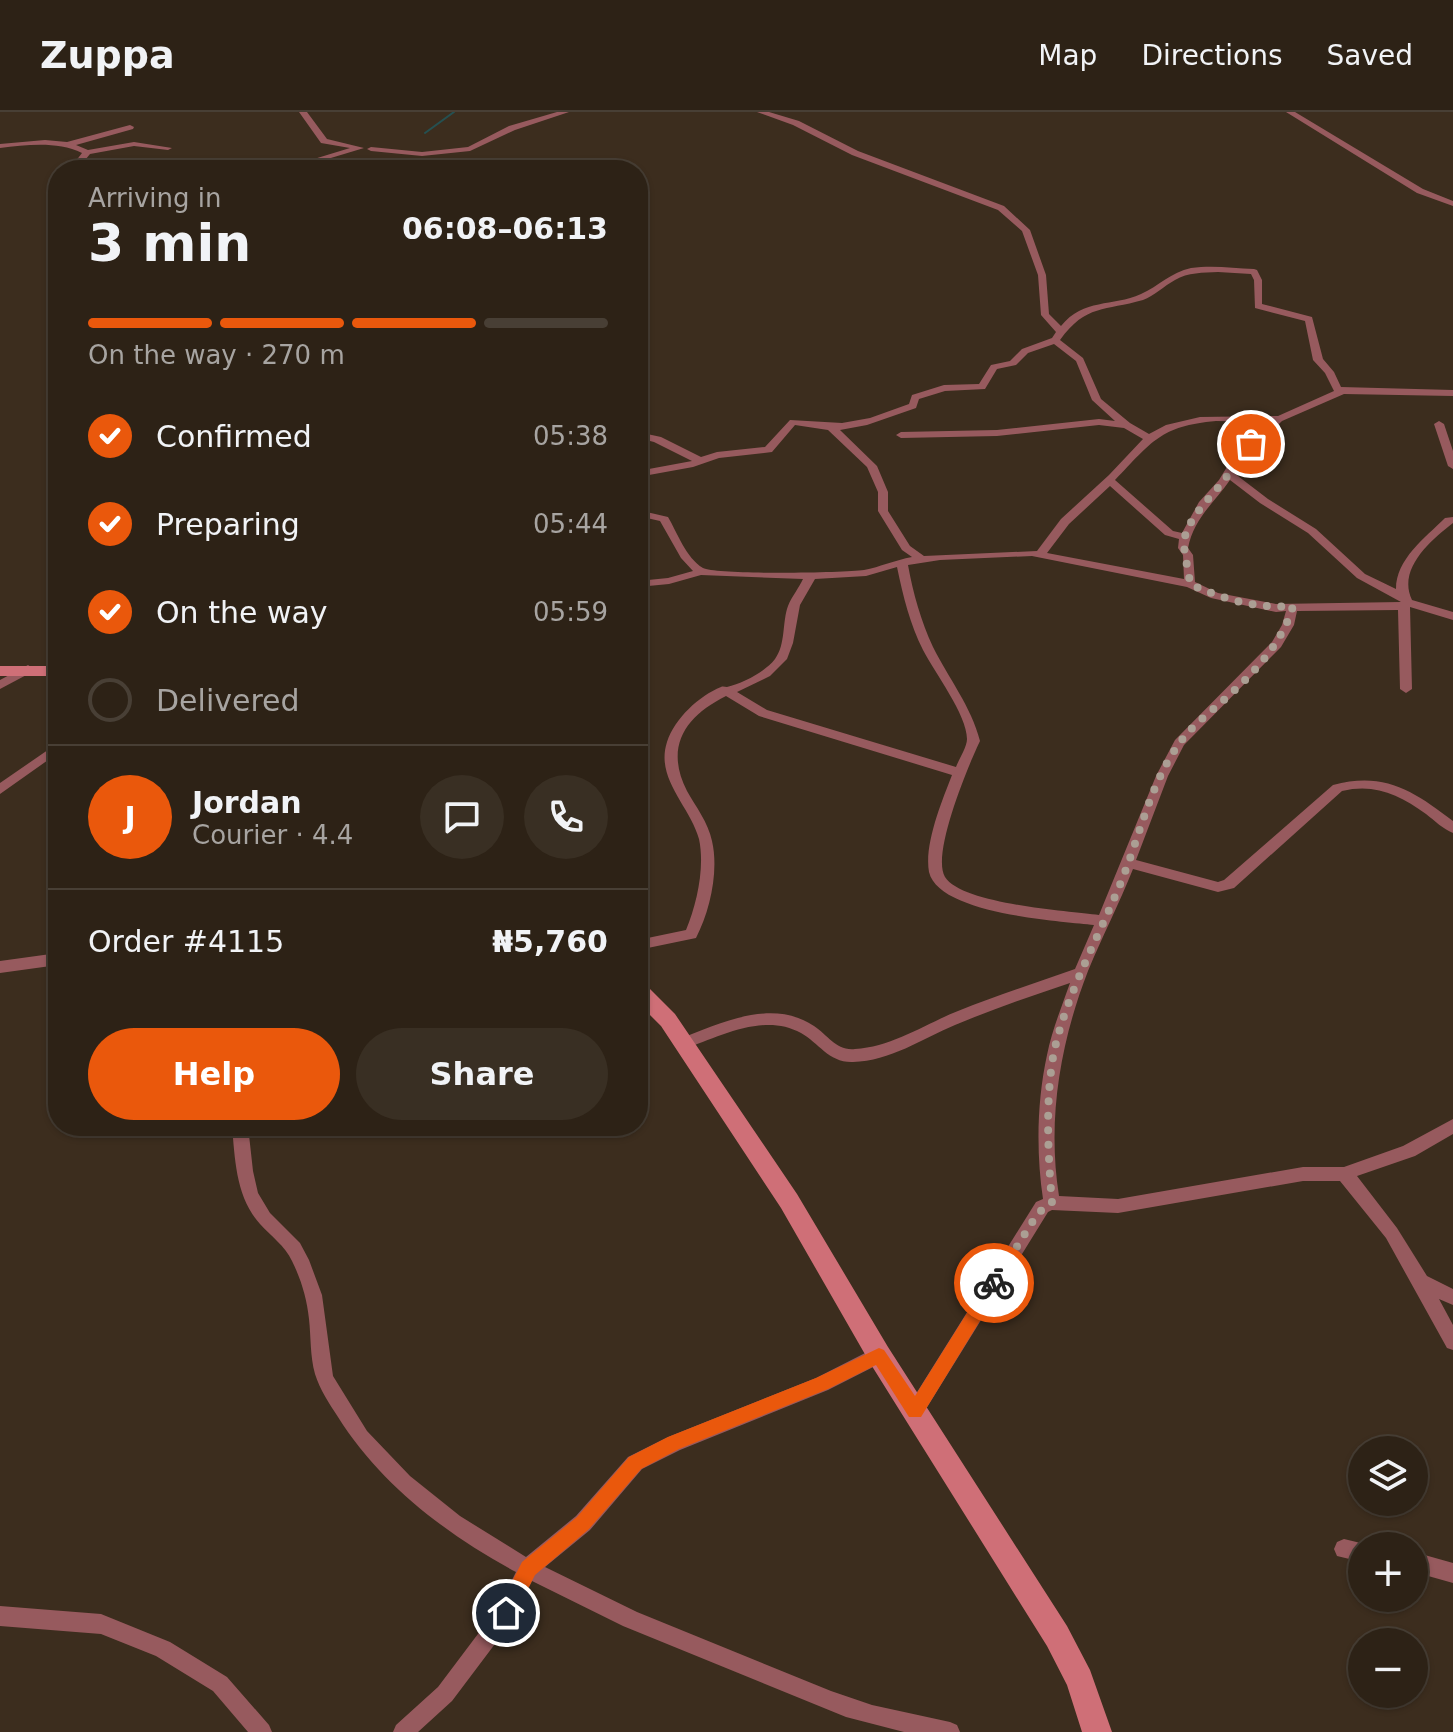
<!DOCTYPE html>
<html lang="en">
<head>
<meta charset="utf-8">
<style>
	body { margin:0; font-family:"DejaVu Sans",sans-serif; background:#392f23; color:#f1f3f6; height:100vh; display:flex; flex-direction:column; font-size:30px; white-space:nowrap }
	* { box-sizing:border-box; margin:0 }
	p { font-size:26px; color:#a7a4a1 }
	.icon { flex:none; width:44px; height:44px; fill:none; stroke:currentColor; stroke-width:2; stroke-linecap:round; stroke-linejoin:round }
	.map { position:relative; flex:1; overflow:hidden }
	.drawer { position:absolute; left:48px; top:48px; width:600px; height:976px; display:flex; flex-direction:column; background:#2d2216; border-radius:32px; box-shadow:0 2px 6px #0004,0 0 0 2px #483f35 }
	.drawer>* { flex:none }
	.buttons { position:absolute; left:1348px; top:1324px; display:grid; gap:16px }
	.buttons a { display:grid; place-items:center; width:80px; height:80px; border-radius:50%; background:#2d2216; box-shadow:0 2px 6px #0004,0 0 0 2px #483f35; font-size:40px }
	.pin { position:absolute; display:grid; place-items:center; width:68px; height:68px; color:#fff; margin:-34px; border:4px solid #fff; border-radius:50%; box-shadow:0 2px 8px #0007 }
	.courier { position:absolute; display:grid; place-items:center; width:80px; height:80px; margin:-40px; border:6px solid #ea580c; border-radius:50%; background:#fff; color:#222; box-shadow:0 2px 10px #0007 }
	.summary em { font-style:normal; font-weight:700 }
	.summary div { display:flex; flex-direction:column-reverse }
	.summary { display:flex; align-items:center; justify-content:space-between; height:136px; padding:0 40px }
	h1 { font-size:52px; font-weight:700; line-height:60px }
	.bar { display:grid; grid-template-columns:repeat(4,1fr); gap:12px 8px; align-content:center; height:96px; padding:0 40px }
	.bar i { height:10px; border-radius:6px; background:#483f35 }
	.bar .selected { background:#ea580c }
	.bar p { grid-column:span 4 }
	.line { display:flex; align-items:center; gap:20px; padding:0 40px; border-top:2px solid #483f35 }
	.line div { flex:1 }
	.round { display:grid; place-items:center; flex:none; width:84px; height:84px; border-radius:42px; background:#392f23 }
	ol { padding:0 40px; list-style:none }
	li { display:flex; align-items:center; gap:24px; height:88px }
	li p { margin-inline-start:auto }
	li .icon { padding:8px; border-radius:50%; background:#ea580c; color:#fff; stroke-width:4 }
	li:last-child { color:#a7a4a1 }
	li i { width:44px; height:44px; border:4px solid #483f35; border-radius:50% }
	.button { display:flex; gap:16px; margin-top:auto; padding:16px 40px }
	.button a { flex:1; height:92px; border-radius:48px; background:#ea580c; color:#fff; font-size:32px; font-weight:700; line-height:92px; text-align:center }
	.button a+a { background:#392f23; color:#f1f3f6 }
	header { display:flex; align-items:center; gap:48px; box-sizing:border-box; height:112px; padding:0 40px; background:#2d2216; border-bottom:2px solid #483f35 }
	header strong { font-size:38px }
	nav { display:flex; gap:44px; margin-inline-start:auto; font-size:28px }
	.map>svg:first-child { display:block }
</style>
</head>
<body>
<header>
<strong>Zuppa</strong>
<nav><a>Map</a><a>Directions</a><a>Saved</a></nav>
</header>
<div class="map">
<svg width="1453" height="1620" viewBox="0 0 1453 1620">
	<rect width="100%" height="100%" fill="#3c2d1e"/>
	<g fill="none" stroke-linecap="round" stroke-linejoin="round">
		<path stroke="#255051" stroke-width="2" d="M425,21L454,0"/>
		<path fill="#975a5e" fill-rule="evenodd" d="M299,0H307L327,27L364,36L291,58H278L350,36L321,31Z
			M557,0H569L515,18L470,39L422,44L371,39L367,37L371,35L422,40L468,35L509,14Z
			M757,0H769L799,9L858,39L1004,94L1030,118L1046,163L1049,202L1061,214C1084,186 1112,195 1141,182C1159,174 1171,160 1191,156C1212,153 1233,156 1254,157L1257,158L1262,168V192L1312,205L1323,247L1334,260L1341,275L1453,278V284L1344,282L1282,309L1241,349L1234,361L1268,387L1316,417L1365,462L1396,477C1396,447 1425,426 1445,406L1453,405V411C1431,428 1397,457 1412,488L1453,500V508L1410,495L1412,577L1406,581L1400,577L1398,498L1297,499L1294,513L1281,535L1184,633L1168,664L1136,748L1218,770L1224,768L1333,673C1384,659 1414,679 1453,709V721C1443,717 1435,709 1426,702C1400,683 1375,671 1342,679L1234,776L1218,780L1133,757C1119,792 1102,825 1088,859C1060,931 1047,1008 1059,1084L1118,1087L1303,1055H1344L1403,1034L1453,1007V1022L1415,1044L1357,1064L1397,1116L1427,1164L1453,1177V1193L1439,1187L1453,1213V1238L1447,1236L1386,1126L1340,1069H1303L1118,1101L1052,1098L1048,1100L921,1305L915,1308L909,1305L906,1299L909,1293L1036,1090L1043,1087C1036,1040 1037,989 1047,943C1052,918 1062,894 1070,871C1031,884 993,897 955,913C922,927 890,949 853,950C829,951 819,931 801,921C764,900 719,925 684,937L679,935L677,931L679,927C721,911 772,886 814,914C828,923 836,939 855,937C892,935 925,912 958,899C997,883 1036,871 1075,857L1094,813C1058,809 939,802 929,760C924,732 942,689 952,663L759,604L726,584C686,604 664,634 687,679C696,695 708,710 712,729C719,759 710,799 696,826L638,838V828L686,818C697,792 705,755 699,727C690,694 655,667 667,630C675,606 699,584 721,575C723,574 725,575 727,575C743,571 765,560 775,547C786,532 782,510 788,494C792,484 799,476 803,467L701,463L669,472L638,475V469L668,466L693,459L681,446L660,409L638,404V398L668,405C677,420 686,446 703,456C717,463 843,461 864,458C880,455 895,448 912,445L902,438L878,399V380L867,355L828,318L795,313L772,340L719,346L693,355L638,365V359L692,349L654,330L638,326V320L661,325L701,345L717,340L765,335L790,308L842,311L870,306L909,292L912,283L944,273L979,272L991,253L1010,249L1022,237L1052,226L1056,220L1041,203L1038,163L1022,119L998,98L852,43L793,13ZM1218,160L1251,162L1254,168L1255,196L1305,209L1313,248L1325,261L1334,279L1278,304L1200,305L1166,313L1149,322L1130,311L1101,287L1083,246L1060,228C1086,192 1105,199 1143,188C1154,184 1164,174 1175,168C1188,160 1203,161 1218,160ZM1054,232L1076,249L1092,288L1115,309L1099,307L997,318L901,320L896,323L901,326L997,324L1099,313L1124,316L1143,327L1109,363L1061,407L1037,439L924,444L910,434L888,399V380L877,354L840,318L867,313L916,296L919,287L945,279L985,277L997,257L1016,253L1028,241ZM1216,309L1270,310L1233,345L1219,368L1199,390L1182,421L1173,419L1115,368C1152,330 1160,314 1216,309ZM1230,368L1260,391L1308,421L1357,466L1401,490L1276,492L1218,481L1195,470L1193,443L1188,436C1194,406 1214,391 1230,368ZM1110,374L1165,423L1179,427L1178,436L1183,443L1184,467L1047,441L1069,412ZM1032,444L1187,475L1211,486L1276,500L1286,499L1282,513L1272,530L1175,628L1156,664L1099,803C1067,799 962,792 945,765C931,742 969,652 980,629C971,594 949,567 933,535C921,509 913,481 908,453L940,448ZM897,455C903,484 910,512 923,538C935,561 967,603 967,627C967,635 959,647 956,655L767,598L737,580L770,564L787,547L793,531L800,493L815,467L866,464Z
			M1286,0H1295L1423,77L1453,89V94L1417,81Z
			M130,13L134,15L133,17L76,33L88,38L134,30L172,36L168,38L134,34L90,42L77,58H69L82,41C57,29 27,33 0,36V32L45,28L67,30Z
			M1439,309L1444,312L1453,339V357L1448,354L1434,312Z
			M28,553L34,557L32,560L0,577V568Z
			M58,631V641L0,682V671Z
			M58,841V853L0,861V849Z
			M232,1014H248L253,1059L258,1081L270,1101L300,1131L309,1148L322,1183L333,1264L367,1319L410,1364L460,1404L526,1445L576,1404L628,1345L668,1325L816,1266L873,1237L879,1235L885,1237L888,1243L885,1249L828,1278L680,1338L642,1357L590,1418L545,1455L637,1500L831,1579L872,1593L950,1610L957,1613L960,1620H904L846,1605L623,1514L532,1469L513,1508L452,1589L418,1620H393L396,1613L438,1575L499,1494L516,1460C447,1423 380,1372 338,1305C329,1291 320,1278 315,1262C310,1244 311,1225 309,1207C307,1187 301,1167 292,1149C285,1134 271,1124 260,1112C236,1085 235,1048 232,1014Z
			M1344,1427L1369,1433L1362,1434V1450L1337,1444L1334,1437L1337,1430Z
			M1414,1440L1453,1451V1471L1414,1460Z
			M0,1494L101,1502L170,1530L227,1565L269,1613L272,1620H248L213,1579L156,1544L101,1522L0,1514Z"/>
		<path fill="#cf6f77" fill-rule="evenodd" d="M0,554H58V564H0Z
			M638,870L645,872L675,902L797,1082L888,1235L1067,1514L1090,1558L1112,1620H1082L1067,1573L1047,1534L870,1251L781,1096L661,914L638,891Z"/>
	</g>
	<path fill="#ea580c" d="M994,1164L1002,1171L1000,1176L921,1305H909L876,1253L828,1277L679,1337L641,1357L589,1417L535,1463L512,1508L506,1510L499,1508L496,1501L522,1450L577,1405L629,1345L668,1325L816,1266L879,1236L884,1238L915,1284L989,1166Z"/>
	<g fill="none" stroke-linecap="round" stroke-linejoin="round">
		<path stroke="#ab9f94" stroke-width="8" stroke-dasharray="0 14.4" d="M994,1171L1038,1101L1052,1091C1048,1043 1045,987 1054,940C1068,876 1102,820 1125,760C1141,718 1152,669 1179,632C1189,617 1204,605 1217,594C1249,566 1281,535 1293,494C1257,497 1222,487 1190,472C1189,461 1183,437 1184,429C1188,405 1211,386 1225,367C1234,355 1240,343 1251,332"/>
	</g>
</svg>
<div class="buttons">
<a><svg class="icon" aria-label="layers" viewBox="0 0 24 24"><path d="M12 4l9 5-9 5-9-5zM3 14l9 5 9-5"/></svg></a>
<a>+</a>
<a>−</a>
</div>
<div class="pin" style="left:1251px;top:332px;background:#ea580c"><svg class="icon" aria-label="bag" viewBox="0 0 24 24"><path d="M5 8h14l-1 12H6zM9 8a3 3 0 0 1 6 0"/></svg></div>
<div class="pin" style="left:506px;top:1501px;background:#1f2937"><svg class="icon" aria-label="home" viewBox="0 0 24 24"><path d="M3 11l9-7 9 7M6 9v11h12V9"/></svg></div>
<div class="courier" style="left:994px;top:1171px"><svg class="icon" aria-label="bike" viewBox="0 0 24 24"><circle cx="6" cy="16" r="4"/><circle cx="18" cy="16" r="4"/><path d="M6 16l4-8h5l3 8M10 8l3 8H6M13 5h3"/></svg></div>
<section class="drawer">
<div class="summary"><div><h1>3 min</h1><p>Arriving in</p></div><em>06:08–06:13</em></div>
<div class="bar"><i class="selected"></i><i class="selected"></i><i class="selected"></i><i></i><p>On the way · 270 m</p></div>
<ol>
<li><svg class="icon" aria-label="check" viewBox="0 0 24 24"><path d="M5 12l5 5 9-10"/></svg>Confirmed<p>05:38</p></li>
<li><svg class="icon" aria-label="check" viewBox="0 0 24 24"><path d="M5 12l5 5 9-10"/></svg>Preparing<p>05:44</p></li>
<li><svg class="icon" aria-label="check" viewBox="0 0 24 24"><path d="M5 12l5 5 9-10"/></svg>On the way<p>05:59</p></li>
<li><i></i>Delivered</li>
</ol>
<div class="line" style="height:144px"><b class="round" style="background:#ea580c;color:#fff">J</b><div><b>Jordan</b><p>Courier · 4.4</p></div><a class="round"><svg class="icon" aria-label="chat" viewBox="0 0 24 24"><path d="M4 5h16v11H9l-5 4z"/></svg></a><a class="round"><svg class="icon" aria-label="phone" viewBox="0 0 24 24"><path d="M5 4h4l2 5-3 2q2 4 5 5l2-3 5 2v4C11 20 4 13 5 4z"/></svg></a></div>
<div class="line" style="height:104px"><div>Order #4115</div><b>₦5,760</b></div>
<div class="button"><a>Help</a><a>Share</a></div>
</section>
</div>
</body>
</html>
